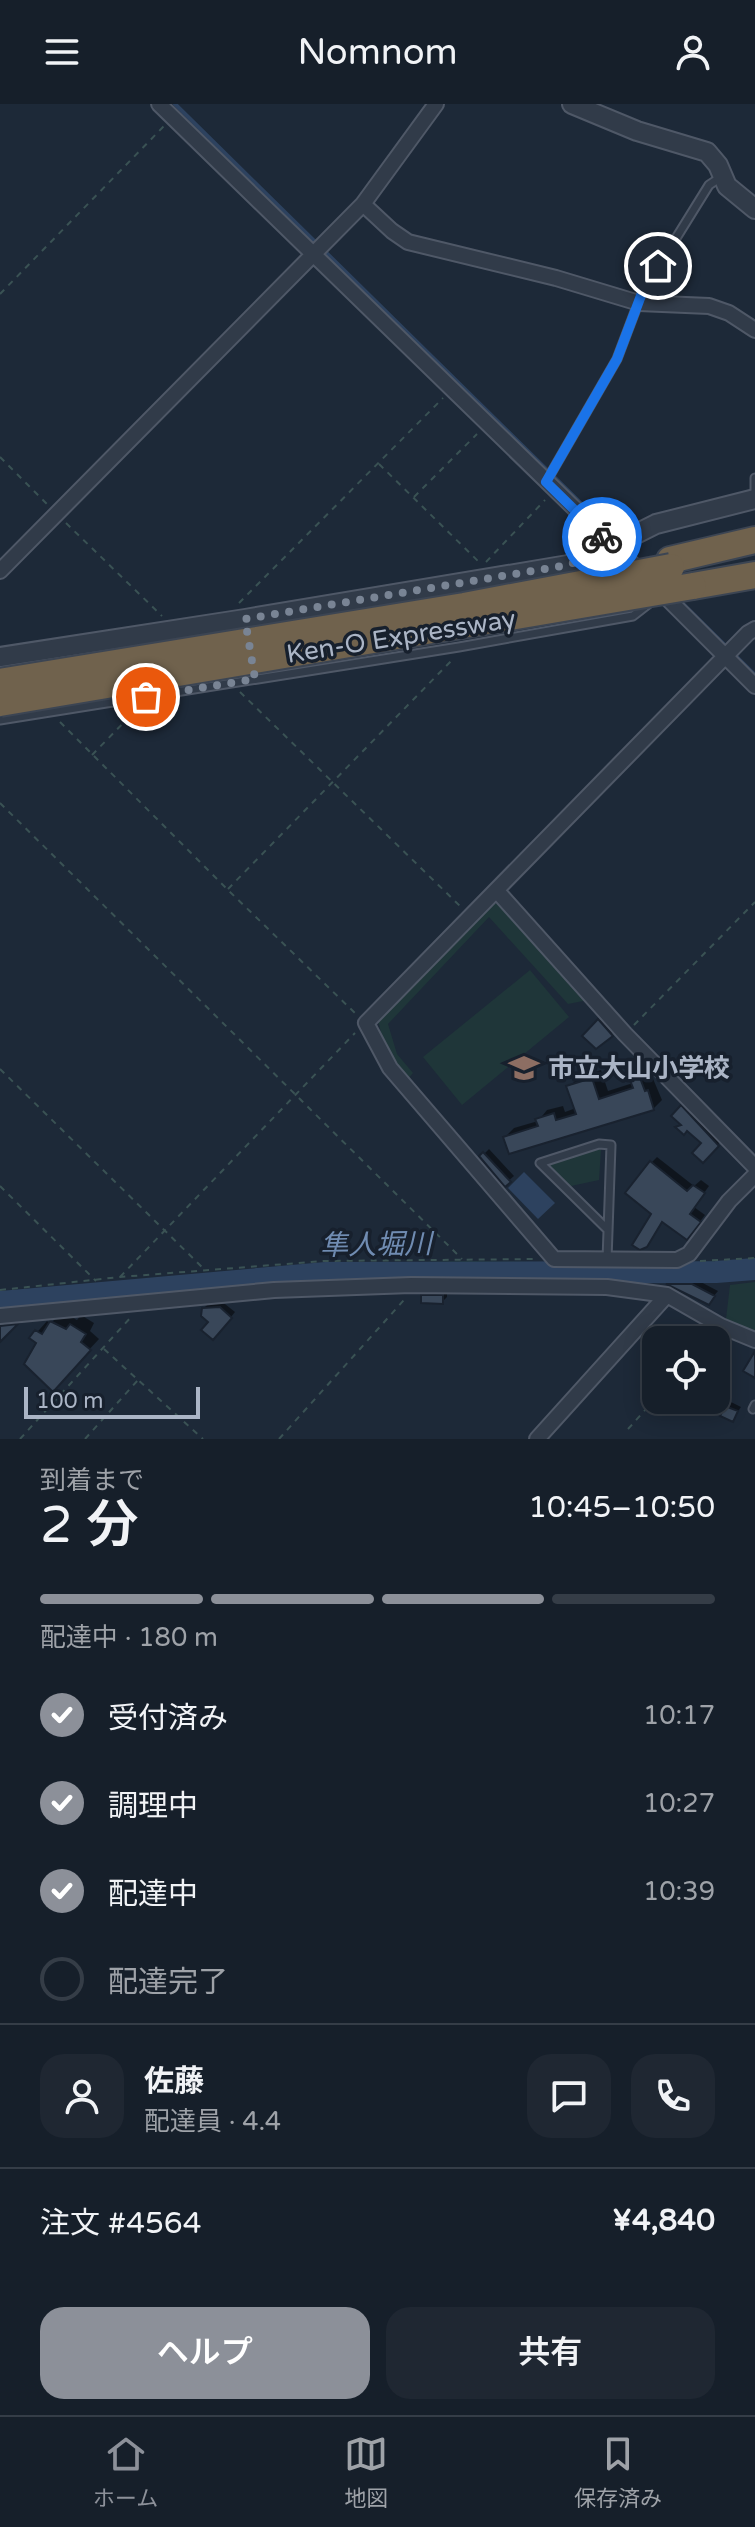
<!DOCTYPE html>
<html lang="ja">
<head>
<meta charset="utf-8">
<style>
	body { margin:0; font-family:"Varela Round","Noto Sans JP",sans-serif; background:#1f2732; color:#f1f3f6; height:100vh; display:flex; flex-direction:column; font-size:30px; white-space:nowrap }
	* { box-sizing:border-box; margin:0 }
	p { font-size:26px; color:#9ea2a8 }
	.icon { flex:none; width:44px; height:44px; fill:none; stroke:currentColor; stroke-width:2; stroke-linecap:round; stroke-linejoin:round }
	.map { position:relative; height:1335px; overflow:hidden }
	.details { display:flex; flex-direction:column; background:#161f2a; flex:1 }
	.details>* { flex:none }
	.controls { position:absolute; left:642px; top:1222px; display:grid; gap:16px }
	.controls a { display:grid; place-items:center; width:88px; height:88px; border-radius:16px; background:#161f2a; box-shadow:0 4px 20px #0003,0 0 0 2px #353d47; font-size:40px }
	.scale { position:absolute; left:24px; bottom:20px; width:176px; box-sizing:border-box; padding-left:8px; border:4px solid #abb5c6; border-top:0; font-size:22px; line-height:28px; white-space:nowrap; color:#abb5c6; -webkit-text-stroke:6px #17202d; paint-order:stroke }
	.pin { position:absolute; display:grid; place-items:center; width:68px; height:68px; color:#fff; margin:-34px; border:4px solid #fff; border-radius:50%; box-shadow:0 2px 8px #0007 }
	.courier { position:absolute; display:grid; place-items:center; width:80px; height:80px; margin:-40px; border:6px solid #1a73e8; border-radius:50%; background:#fff; color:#222; box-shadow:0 2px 10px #0007 }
	.headline em { font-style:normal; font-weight:600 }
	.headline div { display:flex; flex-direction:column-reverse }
	.headline { display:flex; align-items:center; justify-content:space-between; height:136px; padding:0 40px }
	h1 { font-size:52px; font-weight:600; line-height:60px }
	.bar { display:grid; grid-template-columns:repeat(4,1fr); gap:12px 8px; align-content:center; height:96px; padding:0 40px }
	.bar i { height:10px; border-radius:6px; background:#353d47 }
	.bar .current { background:#8c9099 }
	.bar p { grid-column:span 4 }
	.line { display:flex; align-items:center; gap:20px; padding:0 40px; border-top:2px solid #353d47 }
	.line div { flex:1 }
	.round { display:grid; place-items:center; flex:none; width:84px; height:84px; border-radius:24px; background:#1f2732 }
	ol { padding:0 40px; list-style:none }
	li { display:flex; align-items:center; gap:24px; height:88px }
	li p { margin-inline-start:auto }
	li .icon { padding:8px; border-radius:50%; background:#8c9099; color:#fff; stroke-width:4 }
	li:last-child { color:#9ea2a8 }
	li i { width:44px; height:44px; border:4px solid #353d47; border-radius:50% }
	.primary-button { display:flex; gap:16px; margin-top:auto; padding:16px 40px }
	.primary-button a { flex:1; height:92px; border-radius:24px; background:#8c9099; color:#fff; font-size:32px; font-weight:600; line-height:92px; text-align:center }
	.primary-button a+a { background:#1f2732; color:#f1f3f6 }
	header { display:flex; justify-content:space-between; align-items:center; height:104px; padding:0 40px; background:#161f2a; font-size:36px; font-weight:600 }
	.dock { display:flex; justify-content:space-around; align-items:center; height:112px; border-top:2px solid #353d47; background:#161f2a; font-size:22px; color:#9ea2a8 }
	.dock a { display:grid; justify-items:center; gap:4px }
	.dock .current { color:#8c9099 }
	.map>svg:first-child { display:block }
</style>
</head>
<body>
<header><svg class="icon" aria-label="menu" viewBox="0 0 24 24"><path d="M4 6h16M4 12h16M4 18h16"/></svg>Nomnom<svg class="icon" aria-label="person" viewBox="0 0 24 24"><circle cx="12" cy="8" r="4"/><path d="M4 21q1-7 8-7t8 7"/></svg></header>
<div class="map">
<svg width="755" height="1335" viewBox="0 0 755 1335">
	<rect width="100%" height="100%" fill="#1d2938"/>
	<path fill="#1f3639" d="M492,800H498L588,896L568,900L489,813L388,920L397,950L413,969L406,977L387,953L378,916Z
		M530,866L569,913L462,1001L423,953Z
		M594,1044L601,1046L599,1076L571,1082L549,1062L552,1058Z
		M755,1156V1161L612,1167L611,1163L616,1160Z
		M470,1157L598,1159V1166L473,1164L329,1168L115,1187L116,1178L311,1160Z
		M474,1170L598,1172V1177L116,1197L115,1193L307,1174Z
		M755,1178V1228L726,1215L730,1181Z
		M104,1179L106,1187L0,1194V1188Z
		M107,1193V1198L0,1207V1201Z"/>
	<path fill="#2d425f" d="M524,1068L555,1099L538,1115L508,1084Z"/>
	<path fill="#0007" d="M601,915L613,929L596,943L585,932Z
		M643,951L662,996L653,1005L505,1033L514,1024L538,1017L547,1006L563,1002L565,1008L576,1004L569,983L578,974L601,966L608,987L633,979L626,962L635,953Z
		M686,998L722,1036L703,1056L704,1039L687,1024L678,1023L682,1019L674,1012Z
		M489,1045L514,1072L505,1080L482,1052Z
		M657,1053L694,1082L701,1076L709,1082L694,1103L705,1111L693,1127L663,1117L650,1137L654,1109L651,1059Z
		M672,1176H697L718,1187L709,1198L669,1179Z
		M428,1187L447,1188V1193L442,1198L423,1192Z
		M208,1200H225L235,1208L218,1229L203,1205Z
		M62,1208L77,1216L81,1211L94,1219L90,1227L99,1235L62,1275L39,1239L32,1234L47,1217L50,1220Z
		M19,1217L0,1235V1224L6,1218Z
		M731,1298L741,1303L733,1315L726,1303Z"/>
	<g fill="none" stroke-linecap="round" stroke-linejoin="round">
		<path stroke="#2d425f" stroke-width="4" d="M175,0L608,426
			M629,446L641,459
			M679,496L755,571"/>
		<path stroke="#2d425f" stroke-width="22" d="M0,1198L326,1169L716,1168L755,1165"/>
	</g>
	<path fill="#394759" stroke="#19222f" stroke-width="2" d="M598,915L613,932L596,945L582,932Z
		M634,958L645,987L648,986L654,1006L509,1050L503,1033L538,1022L535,1015L554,1009L556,1016L576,1010L566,982L592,974L599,995L633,984L624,961Z
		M681,1001L719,1042L703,1059L692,1049L701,1039L687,1027L684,1031L675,1023L681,1021L671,1012Z
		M483,1048L511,1078L505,1083L479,1052Z
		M650,1057L687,1087L693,1081L705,1089L690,1110L701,1118L687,1136L662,1118L647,1143L640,1146L632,1141L651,1110L625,1089Z
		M666,1180H692L715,1192L709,1201Z
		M421,1191H443V1200L421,1199Z
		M220,1203L232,1214L213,1236L201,1226L208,1218L201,1212L202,1204Z
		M50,1217L66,1225L70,1220L86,1230L81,1238L91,1246L53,1288L24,1260L36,1239L29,1234L35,1226L42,1230Z
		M18,1220L0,1238V1222Z
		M755,1247V1274L743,1267Z
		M725,1302L738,1307L733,1318L720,1312Z"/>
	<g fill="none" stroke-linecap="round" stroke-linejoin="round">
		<g stroke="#4f5867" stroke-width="11">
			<path id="service" d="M755,374V390
				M546,378L617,255L642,189L709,81L721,73
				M0,616L459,543L633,512L651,498
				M607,1156L611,1041L599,1040L540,1059L607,1125
				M753,1305L755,1301"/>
		</g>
		<g stroke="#4f5867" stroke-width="18">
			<path id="minor" d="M159,0L641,469
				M363,100L392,127L408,138L556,174L639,199L709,202L729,209L755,226
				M0,467L363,100L436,0
				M659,486L755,582
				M755,525L748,529L366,919L390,964L554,1155L677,1156L689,1150L729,1097L755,1071
				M497,787L625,930L755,1063
				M0,1212L274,1186L411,1181L607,1183L667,1191L721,1222L755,1236
				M537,1335L667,1191"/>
		</g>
		<g stroke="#4f5867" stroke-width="22">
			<path id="tertiary" d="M572,0L637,27L707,48L718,61L727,82L755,105
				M0,553L245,515L568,461L598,449L656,420L755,395"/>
		</g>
		<g stroke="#3c4553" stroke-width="30">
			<path id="motorway" d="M670,456L755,436
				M693,482L755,471"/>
		</g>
		<path stroke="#3a5254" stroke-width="2" stroke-dasharray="6 6" stroke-linecap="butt" d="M0,190L164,22
			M0,353L47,400
			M379,360L480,459
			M414,393L477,330
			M66,419L162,512
			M486,458L545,396
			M239,499L443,294
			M240,588L462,804
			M60,618L228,786L357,911
			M92,651L138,604
			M0,699L462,1155
			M228,785L453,555
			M634,921L755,798
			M0,965L205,1166
			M0,1082L96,1177
			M700,1157L755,1154
			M120,1173L355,929
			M0,1186L120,1173L324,1157L537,1155
			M104,1245L203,1335
			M628,1325L656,1294
			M20,1335L132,1212
			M85,1335L138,1276
			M279,1335L404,1196"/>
		<use href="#service" stroke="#313b49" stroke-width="7"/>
		<use href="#minor" stroke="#313b49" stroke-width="14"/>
		<use href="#tertiary" stroke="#313b49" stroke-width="18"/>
		<use href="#motorway" stroke="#70624d" stroke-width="26"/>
		<g stroke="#3c4553" stroke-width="30" stroke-linecap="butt">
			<path id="motorway-bridge" d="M0,578L464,502L671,463
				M0,599L693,482"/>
		</g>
		<use href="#motorway-bridge" stroke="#70624d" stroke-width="26"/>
	</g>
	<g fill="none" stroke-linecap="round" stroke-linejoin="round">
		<path stroke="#798494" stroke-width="8" stroke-dasharray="0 14.4" d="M146,593L255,575L245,515L568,461L613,442L602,433"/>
		<path stroke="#1a73e8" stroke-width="10" d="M602,433L546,378L617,255L642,189L658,162"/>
	</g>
	<defs>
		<g id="school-bare" transform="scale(2.4)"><path d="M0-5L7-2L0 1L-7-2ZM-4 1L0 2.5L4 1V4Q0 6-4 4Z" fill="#8d6e63" stroke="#17202d" stroke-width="2.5" paint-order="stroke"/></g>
	</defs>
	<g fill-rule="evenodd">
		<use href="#school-bare" x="524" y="964"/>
	</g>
	<g text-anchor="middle" stroke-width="7" stroke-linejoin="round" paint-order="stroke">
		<g font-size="26" fill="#abb5c6" stroke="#17202d">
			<text transform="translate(401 532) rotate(-9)" y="9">Ken-O Expressway</text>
		</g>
		<g font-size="26" font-weight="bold" fill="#abb5c6" stroke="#17202d" text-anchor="start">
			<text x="548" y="973">市立大山小学校</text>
		</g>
		<g font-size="28" font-style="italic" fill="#708cb2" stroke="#17202d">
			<text transform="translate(376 1140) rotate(-1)" y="10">隼人堀川</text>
		</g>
	</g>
</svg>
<div class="controls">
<a><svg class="icon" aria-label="locate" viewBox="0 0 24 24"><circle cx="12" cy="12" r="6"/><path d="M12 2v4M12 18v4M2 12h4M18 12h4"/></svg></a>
</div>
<div class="scale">100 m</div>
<div class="pin" style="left:146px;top:593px;background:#ea580c"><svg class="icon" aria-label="bag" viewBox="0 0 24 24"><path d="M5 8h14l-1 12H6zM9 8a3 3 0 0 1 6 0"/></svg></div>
<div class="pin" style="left:658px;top:162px;background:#1f2937"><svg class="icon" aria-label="home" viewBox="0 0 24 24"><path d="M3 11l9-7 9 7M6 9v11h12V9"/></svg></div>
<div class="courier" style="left:602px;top:433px"><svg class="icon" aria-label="bike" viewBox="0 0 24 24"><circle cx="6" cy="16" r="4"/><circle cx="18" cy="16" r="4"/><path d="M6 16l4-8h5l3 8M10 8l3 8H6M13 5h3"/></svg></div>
</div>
<section class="details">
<div class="headline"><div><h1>2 分</h1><p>到着まで</p></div><em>10:45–10:50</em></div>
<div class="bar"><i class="current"></i><i class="current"></i><i class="current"></i><i></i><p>配達中 · 180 m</p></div>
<ol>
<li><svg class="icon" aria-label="check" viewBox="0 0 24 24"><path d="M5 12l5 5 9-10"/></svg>受付済み<p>10:17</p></li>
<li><svg class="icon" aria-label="check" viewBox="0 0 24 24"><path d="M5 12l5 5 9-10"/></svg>調理中<p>10:27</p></li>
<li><svg class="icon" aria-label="check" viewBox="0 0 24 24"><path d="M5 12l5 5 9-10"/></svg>配達中<p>10:39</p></li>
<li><i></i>配達完了</li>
</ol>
<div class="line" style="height:144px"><a class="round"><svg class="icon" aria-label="person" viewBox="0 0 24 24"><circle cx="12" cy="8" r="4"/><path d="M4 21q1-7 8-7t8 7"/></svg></a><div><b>佐藤</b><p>配達員 · 4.4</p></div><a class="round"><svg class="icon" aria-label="chat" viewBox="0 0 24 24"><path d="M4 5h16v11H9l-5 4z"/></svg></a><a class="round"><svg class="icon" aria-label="phone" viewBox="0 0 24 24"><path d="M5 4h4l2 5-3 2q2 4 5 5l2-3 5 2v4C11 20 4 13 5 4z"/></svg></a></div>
<div class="line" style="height:104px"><div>注文 #4564</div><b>¥4,840</b></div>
<div class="primary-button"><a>ヘルプ</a><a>共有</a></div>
</section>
<nav class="dock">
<a class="current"><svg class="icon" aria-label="home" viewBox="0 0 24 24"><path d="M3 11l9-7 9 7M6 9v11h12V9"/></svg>ホーム</a>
<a><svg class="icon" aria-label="map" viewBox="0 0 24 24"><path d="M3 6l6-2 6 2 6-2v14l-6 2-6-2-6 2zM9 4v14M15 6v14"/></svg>地図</a>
<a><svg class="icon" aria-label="saved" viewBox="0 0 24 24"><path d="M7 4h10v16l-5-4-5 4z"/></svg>保存済み</a>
</nav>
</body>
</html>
